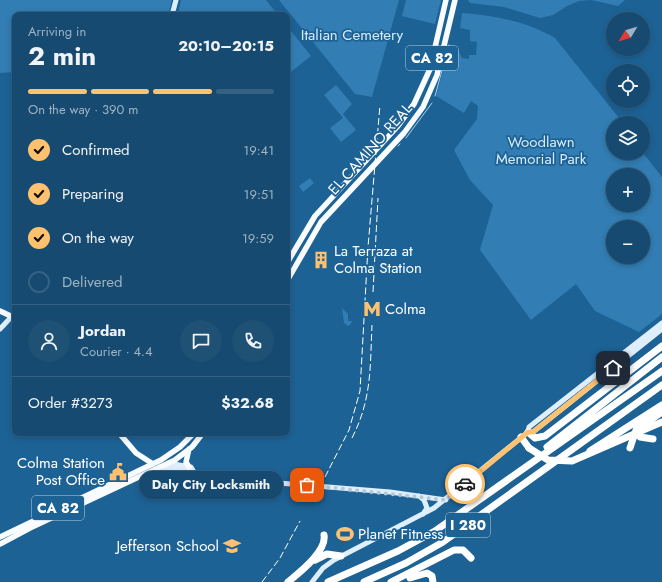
<!DOCTYPE html>
<html lang="en">
<head>
<meta charset="utf-8">
<style>
	body { margin:0; font-family:Jost,sans-serif; background:#1f5175; color:#f1f3f6; height:100vh; display:flex; flex-direction:column; font-size:15px; white-space:nowrap }
	* { box-sizing:border-box; margin:0 }
	p { font-size:13px; color:#9eb3c3 }
	.icon { flex:none; width:22px; height:22px; fill:none; stroke:currentColor; stroke-width:2; stroke-linecap:round; stroke-linejoin:round }
	.map { position:relative; flex:1; overflow:hidden }
	.side { position:absolute; left:12px; top:12px; width:278px; height:424px; display:flex; flex-direction:column; background:#164a70; border-radius:8px; box-shadow:0 2px 6px #0003,0 0 0 1px #356283 }
	.side>* { flex:none }
	.needle { width:26px; rotate:232deg }
	.fabs { position:absolute; left:606px; top:12px; display:grid; gap:8px }
	.fabs a { display:grid; place-items:center; width:44px; height:44px; border-radius:50%; background:#164a70; box-shadow:0 2px 6px #0003,0 0 0 1px #356283; font-size:20px }
	.pin { position:absolute; display:grid; place-items:center; width:34px; height:34px; color:#fff; margin:-17px; border-radius:8px; box-shadow:0 2px 6px #0006 }
	.courier { position:absolute; display:grid; place-items:center; width:40px; height:40px; margin:-20px; border:3px solid #fec170; border-radius:50%; background:#fff; color:#222; box-shadow:0 1px 5px #0007 }
	.bubble { position:absolute; height:28px; border-radius:14px; background:#164a70; box-shadow:0 2px 6px #0003,0 0 0 1px #356283; font-size:13px; font-weight:700; line-height:28px; text-align:center }
	.summary em { font-style:normal; font-weight:700 }
	.summary div { display:flex; flex-direction:column-reverse }
	.summary { display:flex; align-items:center; justify-content:space-between; height:68px; padding:0 16px }
	h1 { font-size:26px; font-weight:700; line-height:30px }
	.bar { display:grid; grid-template-columns:repeat(4,1fr); gap:6px 4px; align-content:center; height:48px; padding:0 16px }
	.bar i { height:5px; border-radius:3px; background:#356283 }
	.bar .active { background:#fec170 }
	.bar p { grid-column:span 4 }
	.line { display:flex; align-items:center; gap:10px; padding:0 16px; border-top:1px solid #356283 }
	.line div { flex:1 }
	.round { display:grid; place-items:center; flex:none; width:42px; height:42px; border-radius:21px; background:#1f5175 }
	ol { padding:0 16px; list-style:none }
	li { display:flex; align-items:center; gap:12px; height:44px }
	li p { margin-inline-start:auto }
	li .icon { padding:4px; border-radius:50%; background:#fec170; color:#111; stroke-width:4 }
	li:last-child { color:#9eb3c3 }
	li i { width:22px; height:22px; border:2px solid #356283; border-radius:50% }
	.map>svg:first-child { display:block }
</style>
</head>
<body>
<div class="map">
<svg width="662" height="582" viewBox="0 0 662 582">
	<rect width="100%" height="100%" fill="#1d6295"/>
	<path fill="#327db3" fill-rule="evenodd" d="M0,0H172L168,15H15V72L0,73Z
		M181,0H266L278,15H178Z
		M279,0H399L372,97L355,94Z
		M406,0H441L435,24L402,16Z
		M468,0H625L618,6L591,0L579,1L567,6L553,15L540,18L504,7L470,3Z
		M462,13C493,15 528,22 555,38L623,123H613V153H643L662,177V314L639,332L595,311L576,284L531,320L480,250L493,205L470,180L454,150L477,119L478,106L471,101L464,113L436,96L450,46H456L462,58L469,59V55H476L477,42L470,41V30L460,28ZM613,175H643V205H613ZM613,227H643V257H613Z
		M287,26L311,56L287,75Z
		M336,85L352,104L343,114L356,130L341,142L330,128L343,118L324,95Z
		M310,178L314,183L303,192L299,186Z
		M342,308L348,314V321H352L350,325L348,326L344,323Z"/>
	<g fill="none" stroke-linecap="round" stroke-linejoin="round">
		<path stroke="#a4d2f1" stroke-width="1" d="M435,96L449,45
			M406,138L432,103
			M398,146L400,144"/>
		<path stroke="#deeefb" stroke-width="5" d="M172,15L176,0
			M0,329L15,313
			M528,432H533L662,329
			M168,463L191,467L194,472
			M160,467L243,480L390,492L446,500
			M463,486L462,493L469,501
			M419,496L424,500L427,508L423,514
			M312,582L323,568L334,560L434,508L528,432L529,427L662,323"/>
		<path stroke="#f9fcff" stroke-width="5.5" d="M287,263L315,216L397,127L414,104L430,69L446,0
			M287,281L321,222L404,133L423,107L437,75L455,0
			M0,311L15,318
			M119,433L136,453L153,464
			M189,449L186,462L189,467
			M0,537L161,460L180,447L194,433
			M0,544L30,528L175,460L192,447L203,433"/>
		<path stroke="#fff" stroke-width="7" d="M638,428L637,433L640,437L653,439
			M528,432L535,438L545,436L662,346
			M521,437L529,448
			M547,447L662,357
			M630,448L636,430L662,412
			M590,451L662,405
			M315,560L327,554L341,556
			M410,578L427,573L432,576L433,582
			M288,582C300,572 327,551 324,535
			M328,582L398,551L435,531L662,371
			M364,582L406,563L443,542L662,385
			M391,582L454,550H463L471,558"/>
		<path stroke="#fff" stroke-width="1" stroke-dasharray="7 3" stroke-linecap="butt" d="M373,292L378,198
			M352,438C372,399 370,367 372,325
			M325,477L349,430L360,391L368,247L380,105
			M262,582L280,558L300,521"/>
		<path stroke="#fff" stroke-width="7" d="M529,448L548,460L572,461L662,422"/>
	</g>
	<g fill="none" stroke-linecap="round" stroke-linejoin="round">
		<path stroke="#b0c8da" stroke-width="4" stroke-dasharray="0 7.2" d="M307,485L446,500L465,484"/>
		<path stroke="#fec170" stroke-width="5" d="M465,484L528,432H533L613,368"/>
	</g>
	<defs>
		<g id="building-bare" transform="scale(1.38)"><path d="M-4-6H4V6H1V3H-1V6H-4ZM-2.5-4.3h1.7v1.8h-1.7ZM.8-4.3h1.7v1.8H.8ZM-2.5-1h1.7V.8h-1.7ZM.8-1h1.7V.8H.8Z" fill="#fec170" stroke="#1d6295" stroke-width="2.5" paint-order="stroke"/></g>
		<g id="metro-bare" transform="scale(1.38)"><path d="M-5.5 5V-5H-3L0 0L3-5H5.5V5H3V-.5L0 4L-3-.5V5Z" fill="#fec170" stroke="#1d6295" stroke-width="2.5" paint-order="stroke"/></g>
		<g id="civic-bare" transform="scale(1.38)"><path d="M-.6-6.5H3V-4.5H.6V-3L4-1V1h2V6H-6V1h2V-1L-.6-3ZM-1.2 2.5V6h2.4V2.5Z" fill="#fec170" stroke="#1d6295" stroke-width="2.5" paint-order="stroke"/></g>
		<g id="stadium-bare" transform="scale(1.38)"><path d="M0-5a6.5 5 0 1 0 0 10a6.5 5 0 1 0 0-10ZM-3.5-1.8h7v3.6h-7Z" fill="#fec170" stroke="#1d6295" stroke-width="2.5" paint-order="stroke"/></g>
		<g id="school-bare" transform="scale(1.38)"><path d="M0-5L7-2L0 1L-7-2ZM-4 1L0 2.5L4 1V4Q0 6-4 4Z" fill="#fec170" stroke="#1d6295" stroke-width="2.5" paint-order="stroke"/></g>
	</defs>
	<g fill-rule="evenodd">
		<use href="#building-bare" x="321" y="260"/>
		<use href="#metro-bare" x="372" y="309"/>
		<use href="#civic-bare" x="118" y="472"/>
		<use href="#stadium-bare" x="345" y="534"/>
		<use href="#school-bare" x="232" y="546"/>
	</g>
	<g text-anchor="middle" stroke-width="3.5" stroke-linejoin="round" paint-order="stroke">
		<g fill="#1d6295" stroke="#bbd0df" stroke-width="1">
			<rect x="406" y="46" width="52" height="24" rx="3"/>
			<rect x="32" y="496" width="52" height="24" rx="3"/>
			<rect x="446" y="513" width="44" height="24" rx="3"/>
		</g>
		<g font-size="14" font-weight="bold" fill="#fff">
			<text x="432" y="63">CA 82</text>
			<text x="58" y="513">CA 82</text>
			<text x="468" y="530">I 280</text>
		</g>
		<g font-size="15" fill="#d7ecfb" stroke="#1d6295">
			<text x="352" y="40">Italian Cemetery</text>
			<text x="541" y="147">Woodlawn<tspan x="541" dy="17">Memorial Park</tspan></text>
		</g>
		<g font-size="15" fill="#fff" stroke="#1d6295">
			<text transform="translate(370 149) rotate(-48)" y="5">EL CAMINO REAL</text>
		</g>
		<g font-size="15" fill="#fff" stroke="#1d6295" text-anchor="start">
			<text x="334" y="256">La Terraza at<tspan x="334" dy="17">Colma Station</tspan></text>
			<text x="385" y="314">Colma</text>
			<text x="105" y="468" text-anchor="end">Colma Station<tspan x="105" dy="17">Post Office</tspan></text>
			<text x="358" y="539">Planet Fitness</text>
			<text x="219" y="551" text-anchor="end">Jefferson School</text>
		</g>
	</g>
</svg>
<div class="fabs">
<a><svg class="needle" viewBox="-14 -14 28 28"><path d="M0-13l5 13h-10z" fill="#e53935"/><path d="M0 13l5-13h-10z" fill="#9eb3c3"/></svg></a>
<a><svg class="icon" aria-label="locate" viewBox="0 0 24 24"><circle cx="12" cy="12" r="6"/><path d="M12 2v4M12 18v4M2 12h4M18 12h4"/></svg></a>
<a><svg class="icon" aria-label="layers" viewBox="0 0 24 24"><path d="M12 4l9 5-9 5-9-5zM3 14l9 5 9-5"/></svg></a>
<a>+</a>
<a>−</a>
</div>
<div class="pin" style="left:307px;top:485px;background:#ea580c"><svg class="icon" aria-label="bag" viewBox="0 0 24 24"><path d="M5 8h14l-1 12H6zM9 8a3 3 0 0 1 6 0"/></svg></div>
<div class="pin" style="left:613px;top:368px;background:#1f2937"><svg class="icon" aria-label="home" viewBox="0 0 24 24"><path d="M3 11l9-7 9 7M6 9v11h12V9"/></svg></div>
<div class="courier" style="left:465px;top:484px"><svg class="icon" aria-label="car" viewBox="0 0 24 24"><path d="M5 17H2v-5l4-1 3-4h7l3 4 3 1v5h-3M9 17h6M6 11h13"/><circle cx="7" cy="17" r="2"/><circle cx="17" cy="17" r="2"/></svg></div>
<div class="bubble" style="left:139px;top:471px;width:144px">Daly City Locksmith</div>
<section class="side">
<div class="summary"><div><h1>2 min</h1><p>Arriving in</p></div><em>20:10–20:15</em></div>
<div class="bar"><i class="active"></i><i class="active"></i><i class="active"></i><i></i><p>On the way · 390 m</p></div>
<ol>
<li><svg class="icon" aria-label="check" viewBox="0 0 24 24"><path d="M5 12l5 5 9-10"/></svg>Confirmed<p>19:41</p></li>
<li><svg class="icon" aria-label="check" viewBox="0 0 24 24"><path d="M5 12l5 5 9-10"/></svg>Preparing<p>19:51</p></li>
<li><svg class="icon" aria-label="check" viewBox="0 0 24 24"><path d="M5 12l5 5 9-10"/></svg>On the way<p>19:59</p></li>
<li><i></i>Delivered</li>
</ol>
<div class="line" style="height:72px"><a class="round"><svg class="icon" aria-label="person" viewBox="0 0 24 24"><circle cx="12" cy="8" r="4"/><path d="M4 21q1-7 8-7t8 7"/></svg></a><div><b>Jordan</b><p>Courier · 4.4</p></div><a class="round"><svg class="icon" aria-label="chat" viewBox="0 0 24 24"><path d="M4 5h16v11H9l-5 4z"/></svg></a><a class="round"><svg class="icon" aria-label="phone" viewBox="0 0 24 24"><path d="M5 4h4l2 5-3 2q2 4 5 5l2-3 5 2v4C11 20 4 13 5 4z"/></svg></a></div>
<div class="line" style="height:52px"><div>Order #3273</div><b>$32.68</b></div>
</section>
</div>
</body>
</html>
